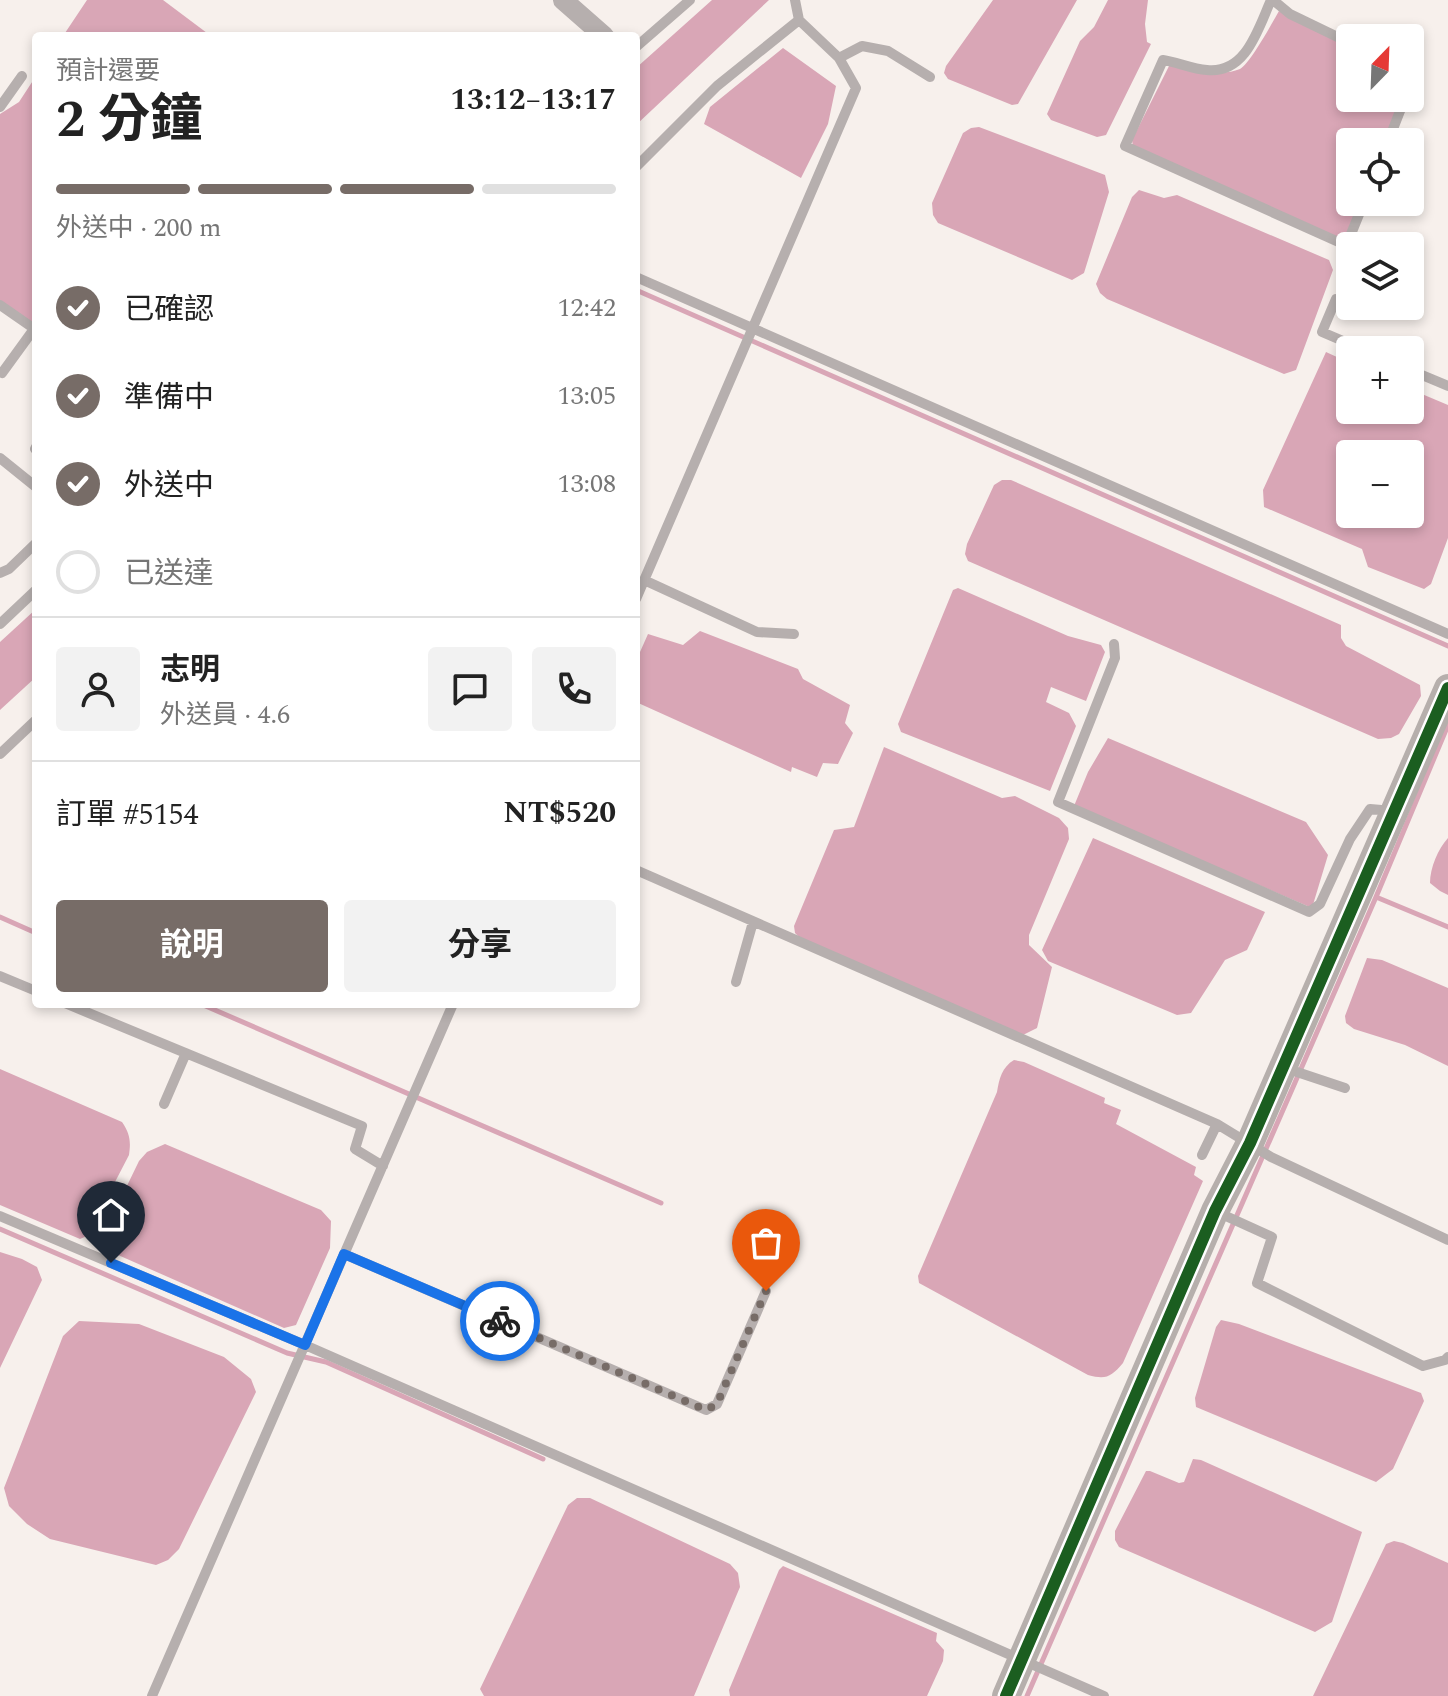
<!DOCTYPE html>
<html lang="zh-TW">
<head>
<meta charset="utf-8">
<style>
	body { margin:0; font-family:Spectral,"Noto Sans TC",serif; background:#f2f2f2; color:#222; height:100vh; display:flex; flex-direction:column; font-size:30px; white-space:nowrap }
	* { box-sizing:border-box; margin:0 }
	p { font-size:26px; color:#767676 }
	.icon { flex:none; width:44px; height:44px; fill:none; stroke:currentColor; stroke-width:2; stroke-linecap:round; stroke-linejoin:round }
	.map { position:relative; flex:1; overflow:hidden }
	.drawer { position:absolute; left:32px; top:32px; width:608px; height:976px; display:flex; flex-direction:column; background:#fff; border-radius:8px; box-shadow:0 4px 12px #0003 }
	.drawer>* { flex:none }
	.needle { width:52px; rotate:23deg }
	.buttons { position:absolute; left:1336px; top:24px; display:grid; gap:16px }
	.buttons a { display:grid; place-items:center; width:88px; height:88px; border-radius:8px; background:#fff; box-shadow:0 4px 12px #0003; font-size:40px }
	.pin { position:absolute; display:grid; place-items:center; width:68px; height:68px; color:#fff; margin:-82px -34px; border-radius:50% 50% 50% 0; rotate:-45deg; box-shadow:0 0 8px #0007 }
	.pin .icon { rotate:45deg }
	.courier { position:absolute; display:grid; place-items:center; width:80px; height:80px; margin:-40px; border:6px solid #1a73e8; border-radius:50%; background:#fff; color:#222; box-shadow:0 2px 10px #0007 }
	.headline em { font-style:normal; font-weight:700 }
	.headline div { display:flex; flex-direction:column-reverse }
	.headline { display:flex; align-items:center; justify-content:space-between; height:136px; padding:0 24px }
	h1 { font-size:52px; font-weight:700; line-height:60px }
	.bar { display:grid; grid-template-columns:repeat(4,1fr); gap:12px 8px; align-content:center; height:96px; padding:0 24px }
	.bar i { height:10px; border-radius:6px; background:#e0e0e0 }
	.bar .current { background:#776c67 }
	.bar p { grid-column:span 4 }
	.line { display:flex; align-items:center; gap:20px; padding:0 24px; border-top:2px solid #e0e0e0 }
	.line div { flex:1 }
	.round { display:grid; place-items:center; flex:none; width:84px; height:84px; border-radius:8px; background:#f2f2f2 }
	ol { padding:0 24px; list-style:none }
	li { display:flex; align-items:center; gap:24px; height:88px }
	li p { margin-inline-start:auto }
	li .icon { padding:8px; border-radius:50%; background:#776c67; color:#fff; stroke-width:4 }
	li:last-child { color:#767676 }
	li i { width:44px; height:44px; border:4px solid #e0e0e0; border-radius:50% }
	.cta { display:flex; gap:16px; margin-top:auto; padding:16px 24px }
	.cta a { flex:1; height:92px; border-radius:8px; background:#776c67; color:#fff; font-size:32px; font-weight:700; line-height:92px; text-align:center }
	.cta a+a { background:#f2f2f2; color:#222 }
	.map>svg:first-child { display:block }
</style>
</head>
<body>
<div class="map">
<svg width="1448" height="1696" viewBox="0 0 1448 1696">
	<rect width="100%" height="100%" fill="#f7f0ec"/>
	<path fill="#d9a6b6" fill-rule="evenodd" d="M87,0H163L211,36H63Z
		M712,0H769L636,125V68Z
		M993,0H1077L1018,104L1012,105L948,79L944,73L946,66Z
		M1108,0H1148L1145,24L1147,42L1151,44L1106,135L1097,137L1051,120L1047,114L1080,41L1094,27Z
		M1279,11L1350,44V98H1410V76L1418,80L1392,142H1350V202H1367L1345,244L1133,147L1132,140L1171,62C1192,67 1218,78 1240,69C1250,64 1272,23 1279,11Z
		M783,48L836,86L828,124L801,178L704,124L710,107Z
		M36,76V330L0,310V114L19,102Z
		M979,127L1105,175L1109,192L1084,273L1072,280L938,223L933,215L932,203L963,133L971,128Z
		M1139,190L1164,198L1177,195L1329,260L1333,270L1296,370L1284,374L1107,299L1100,293L1096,284L1132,197Z
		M1326,352L1350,363V410H1410V389L1448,405V538L1431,584L1424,589L1368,567L1362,549L1264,507L1263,490ZM1350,454H1410V514H1350Z
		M1002,480H1011L1341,625V638L1346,646L1420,685L1421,696L1399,734L1391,738L1378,739L968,561L965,554L967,544L994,485Z
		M958,588L1068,636L1101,645L1105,652L1086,701L1051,687L1046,702L1069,713L1076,726L1050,791L901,732L898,724L953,590Z
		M36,609V677L0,710V642Z
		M700,631L798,669L803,679L850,705L845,723L853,733L838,764L823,763L817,777L792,767L791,772L636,702V661L648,634L683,645Z
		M1108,738L1306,822L1328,855L1312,908L1074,806L1088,772Z
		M884,747L1002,798L1015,796L1059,818L1068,828L1069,839L1029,935V945L1052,967L1037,1028L1023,1035L799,937L795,933L794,926L834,830L854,827Z
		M1093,838L1265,912L1247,950L1225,960L1191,1013L1177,1015L1048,961L1042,950Z
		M1448,838V895L1440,891L1430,883C1430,868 1438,849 1448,838Z
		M1367,958L1382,960L1448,988V1066L1405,1045L1354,1029L1346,1023L1345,1016Z
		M1014,1060L1024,1062L1105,1098L1104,1103L1121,1110L1116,1124L1196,1167L1194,1175L1203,1181L1123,1363C1111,1377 1106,1380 1088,1375L919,1283L918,1276L997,1092C999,1079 1002,1067 1014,1060Z
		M0,1069L122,1122C130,1134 131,1141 129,1155L87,1236L80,1239L0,1205Z
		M165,1144L321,1210L331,1221L330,1248L296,1325L284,1328L118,1255L112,1250L117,1234L108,1225L139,1161L147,1152Z
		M0,1252L22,1259L37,1267L42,1280L0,1368Z
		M1221,1320L1239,1324L1421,1393L1424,1401L1393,1469L1376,1482L1196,1407L1195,1398L1216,1327Z
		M79,1321L139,1324L224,1357L251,1379L256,1392L179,1549L168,1560L156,1565L50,1539L27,1524L9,1506L4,1488L63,1336Z
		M1193,1459L1201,1460L1362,1532L1332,1622L1315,1632L1119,1547L1115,1540V1531L1146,1471H1150L1179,1483L1184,1482Z
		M577,1498H590L730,1564L738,1573L740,1587L694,1696H484L480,1689L568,1505Z
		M1394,1541L1403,1543L1448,1563V1696H1313L1386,1544Z
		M783,1566L937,1633L936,1641L944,1650L943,1661L927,1696H730L729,1690L779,1570Z"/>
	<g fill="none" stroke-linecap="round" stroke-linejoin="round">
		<path stroke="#d9a6b6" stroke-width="5" d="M636,290L1448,646
			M1448,725L1376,897L1448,927
			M0,917L36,933
			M201,1004L661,1203
			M0,1229L287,1353L326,1362L543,1459
			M1027,1696L1376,897"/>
		<path stroke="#b6afae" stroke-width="10" d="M1271,0C1258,29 1246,74 1207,70C1192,69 1177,62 1163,60L1125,146L1343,244L1349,239L1364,202
			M1273,0L1290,14L1350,43
			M636,47L690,0
			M839,58L862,46L888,51L930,77
			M1410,74L1413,77L1410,86
			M0,107L22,76
			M1388,142L1405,98
			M636,167L717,86L799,20L795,0
			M636,277L1448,634
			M1336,299L1322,332L1364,350
			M0,305L36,330
			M1410,370L1448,386
			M0,372L2,373L34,329
			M35,449L36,447
			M0,458L36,487
			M0,573L9,569L36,543
			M644,580L757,632L794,634
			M636,599L856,88L839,58L799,20
			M0,624L36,590
			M1114,644L1115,658L1058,802L1309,912L1320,904L1350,839L1370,809L1393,811
			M0,754L36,720
			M636,870L1217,1124L1271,1157L1448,1240
			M0,976L36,991
			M736,982L753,922
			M67,1004L362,1126L355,1149L383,1166
			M1285,1068L1345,1088
			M164,1104L186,1053
			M1202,1155L1217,1124
			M1217,1212L1272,1237L1257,1283L1423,1366L1445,1360L1448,1357
			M0,1216L305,1345L1104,1696
			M344,1254L706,1410L717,1404L766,1291
			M152,1696L453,1004"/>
		<path stroke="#b6afae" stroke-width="20" d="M563,0L604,36"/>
		<path stroke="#b6afac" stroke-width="28" d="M1006,1696L1215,1211L1250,1143L1448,688"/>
		<g stroke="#fff" stroke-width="17">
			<path id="cycleway" d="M1006,1696L1215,1211L1250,1143L1448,688"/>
		</g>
		<use href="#cycleway" stroke="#1b5e20" stroke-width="12"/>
	</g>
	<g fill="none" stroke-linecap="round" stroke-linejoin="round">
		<path stroke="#776c67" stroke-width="8" stroke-dasharray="0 14.4" d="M500,1321L706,1410L717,1404L766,1291"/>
		<path stroke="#1a73e8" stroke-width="10" d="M111,1263L305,1345L344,1254L500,1321"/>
	</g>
</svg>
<div class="buttons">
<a><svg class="needle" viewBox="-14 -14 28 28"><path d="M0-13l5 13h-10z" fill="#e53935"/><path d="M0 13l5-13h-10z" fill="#767676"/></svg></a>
<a><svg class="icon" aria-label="locate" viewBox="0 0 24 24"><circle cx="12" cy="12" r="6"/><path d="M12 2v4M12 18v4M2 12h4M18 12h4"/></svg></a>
<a><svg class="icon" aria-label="layers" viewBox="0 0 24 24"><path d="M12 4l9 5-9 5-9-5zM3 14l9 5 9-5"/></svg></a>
<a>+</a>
<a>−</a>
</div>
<div class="pin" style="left:766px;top:1291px;background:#ea580c"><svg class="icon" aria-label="bag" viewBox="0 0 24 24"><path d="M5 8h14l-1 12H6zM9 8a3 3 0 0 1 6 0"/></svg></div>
<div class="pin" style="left:111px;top:1263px;background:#1f2937"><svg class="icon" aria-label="home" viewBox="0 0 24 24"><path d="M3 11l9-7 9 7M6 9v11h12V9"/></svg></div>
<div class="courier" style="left:500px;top:1321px"><svg class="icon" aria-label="bike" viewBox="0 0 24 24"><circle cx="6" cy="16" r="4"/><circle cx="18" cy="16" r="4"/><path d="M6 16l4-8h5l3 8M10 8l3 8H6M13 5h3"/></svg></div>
<section class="drawer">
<div class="headline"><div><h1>2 分鐘</h1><p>預計還要</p></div><em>13:12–13:17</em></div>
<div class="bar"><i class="current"></i><i class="current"></i><i class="current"></i><i></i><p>外送中 · 200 m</p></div>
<ol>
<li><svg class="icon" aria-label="check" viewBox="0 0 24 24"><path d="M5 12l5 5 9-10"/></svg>已確認<p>12:42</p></li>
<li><svg class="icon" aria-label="check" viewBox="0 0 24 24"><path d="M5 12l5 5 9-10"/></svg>準備中<p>13:05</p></li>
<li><svg class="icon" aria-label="check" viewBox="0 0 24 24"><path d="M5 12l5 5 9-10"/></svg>外送中<p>13:08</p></li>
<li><i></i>已送達</li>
</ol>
<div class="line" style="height:144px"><a class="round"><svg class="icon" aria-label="person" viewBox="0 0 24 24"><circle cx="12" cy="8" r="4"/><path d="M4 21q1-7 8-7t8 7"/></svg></a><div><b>志明</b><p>外送員 · 4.6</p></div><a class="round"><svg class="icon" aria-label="chat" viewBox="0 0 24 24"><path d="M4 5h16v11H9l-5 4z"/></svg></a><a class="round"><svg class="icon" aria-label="phone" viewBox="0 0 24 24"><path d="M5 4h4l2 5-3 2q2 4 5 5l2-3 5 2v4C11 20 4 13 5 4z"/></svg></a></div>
<div class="line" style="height:104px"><div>訂單 #5154</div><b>NT$520</b></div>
<div class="cta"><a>說明</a><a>分享</a></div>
</section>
</div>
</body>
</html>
